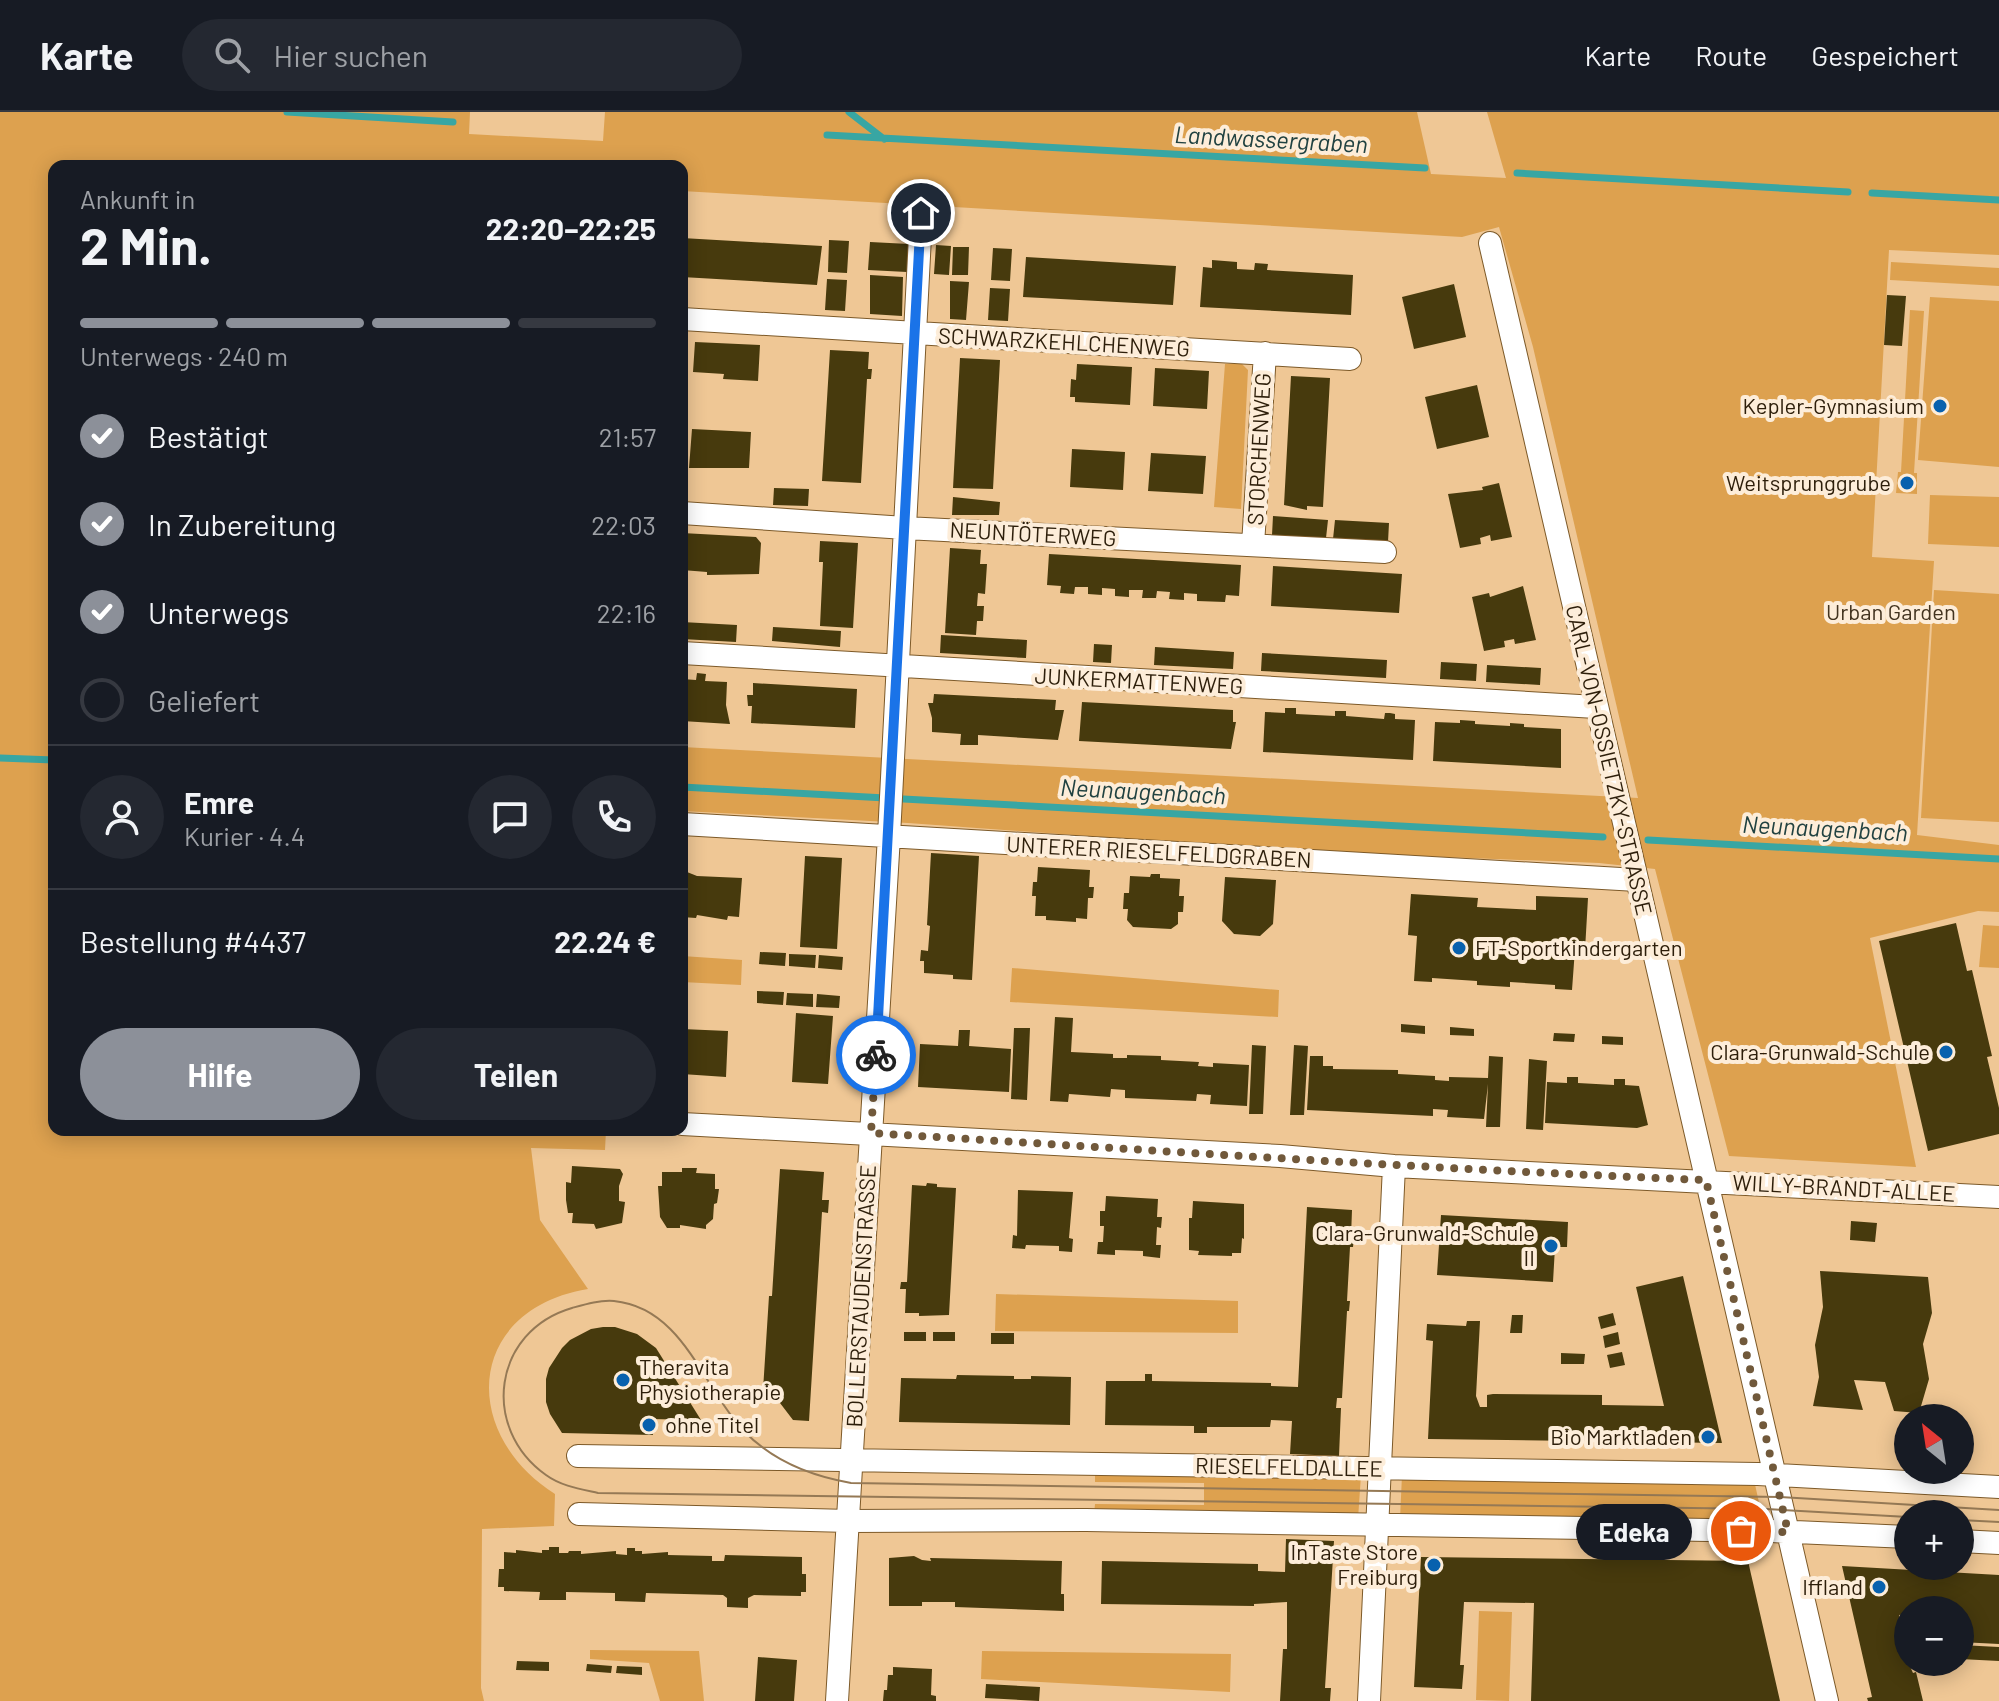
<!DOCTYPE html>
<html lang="de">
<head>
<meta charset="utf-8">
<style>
	body { margin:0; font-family:Barlow,sans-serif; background:#242831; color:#f1f3f6; height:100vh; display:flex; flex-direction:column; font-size:30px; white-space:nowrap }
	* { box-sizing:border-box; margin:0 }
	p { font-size:26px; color:#9ea1a6 }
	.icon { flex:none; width:44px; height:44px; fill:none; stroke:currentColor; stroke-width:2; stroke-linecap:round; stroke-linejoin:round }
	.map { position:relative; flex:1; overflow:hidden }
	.side { position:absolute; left:48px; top:48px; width:640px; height:976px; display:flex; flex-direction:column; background:#171b24; border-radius:16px; box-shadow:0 4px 20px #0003 }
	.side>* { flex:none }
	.needle { width:52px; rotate:330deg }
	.controls { position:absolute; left:1894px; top:1292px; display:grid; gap:16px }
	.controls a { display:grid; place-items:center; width:80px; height:80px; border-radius:50%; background:#171b24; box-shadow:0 4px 20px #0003; font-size:40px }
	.pin { position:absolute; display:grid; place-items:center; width:68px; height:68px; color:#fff; margin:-34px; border:4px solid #fff; border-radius:50%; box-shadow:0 2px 8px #0007 }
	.courier { position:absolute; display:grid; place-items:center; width:80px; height:80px; margin:-40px; border:6px solid #1a73e8; border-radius:50%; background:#fff; color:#222; box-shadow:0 2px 10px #0007 }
	.bubble { position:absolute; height:56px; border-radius:28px; background:#171b24; box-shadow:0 4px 20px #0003; font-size:26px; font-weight:700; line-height:56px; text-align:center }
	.headline em { font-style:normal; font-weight:700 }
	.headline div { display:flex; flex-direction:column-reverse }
	.headline { display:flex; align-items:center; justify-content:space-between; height:136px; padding:0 32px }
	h1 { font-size:52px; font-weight:700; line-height:60px }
	.bar { display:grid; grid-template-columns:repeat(4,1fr); gap:12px 8px; align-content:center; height:96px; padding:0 32px }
	.bar i { height:10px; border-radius:6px; background:#363941 }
	.bar .current { background:#8c9099 }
	.bar p { grid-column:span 4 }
	.line { display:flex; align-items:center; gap:20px; padding:0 32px; border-top:2px solid #363941 }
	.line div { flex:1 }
	.round { display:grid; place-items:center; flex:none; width:84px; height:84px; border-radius:42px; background:#242831 }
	ol { padding:0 32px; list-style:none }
	li { display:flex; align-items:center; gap:24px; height:88px }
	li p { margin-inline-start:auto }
	li .icon { padding:8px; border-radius:50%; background:#8c9099; color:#fff; stroke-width:4 }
	li:last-child { color:#9ea1a6 }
	li i { width:44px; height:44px; border:4px solid #363941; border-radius:50% }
	.button { display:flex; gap:16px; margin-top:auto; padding:16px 32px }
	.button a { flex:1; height:92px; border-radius:48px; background:#8c9099; color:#fff; font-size:32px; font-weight:700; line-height:92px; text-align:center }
	.button a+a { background:#242831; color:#f1f3f6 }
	header { display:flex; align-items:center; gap:48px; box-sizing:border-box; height:112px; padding:0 40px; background:#171b24; border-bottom:2px solid #363941 }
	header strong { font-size:38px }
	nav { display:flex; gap:44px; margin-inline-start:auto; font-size:28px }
	.search { width:560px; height:72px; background:#242831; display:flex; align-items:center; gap:20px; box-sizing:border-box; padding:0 28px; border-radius:44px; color:#9ea1a6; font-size:30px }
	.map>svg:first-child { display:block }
</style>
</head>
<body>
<header>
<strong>Karte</strong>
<div class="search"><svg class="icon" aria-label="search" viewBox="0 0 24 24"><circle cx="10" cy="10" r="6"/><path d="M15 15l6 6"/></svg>Hier suchen</div>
<nav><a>Karte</a><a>Route</a><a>Gespeichert</a></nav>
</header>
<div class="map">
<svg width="1999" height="1589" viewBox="0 0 1999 1589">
	<rect width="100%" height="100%" fill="#efc795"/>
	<path fill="#dda14f" d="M0,0H470L469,22L603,29L605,0H1417L1431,62L1506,66L1487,0H1999V143L1889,138L1872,445L1934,449L1917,723L1999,733V800L1978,799L1870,826L1916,1055L1729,1044L1655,757L1599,751L1294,739L908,711L682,699V635L1638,686L1533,235L1499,115L1462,125L682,79V54H54V1018H606L605,1038L531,1036L540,1108L588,1177C467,1197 458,1320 555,1382L554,1414L482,1417L481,1576L484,1589H0Z
		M1891,150L1999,156V174L1890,168Z
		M1930,185L1999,189V355L1918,348Z
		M1910,198L1924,199L1914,361H1917V382L1896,381L1898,360H1901Z
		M1225,252H1242L1248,258L1241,397L1214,395Z
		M1930,383L1999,385V435L1928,432Z
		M1934,478L1999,482V710L1921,706Z
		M1983,813L1999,814V856L1979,855Z
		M682,844L742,848L741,873L682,870Z
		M1012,856L1279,878L1278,905L1010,890Z
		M996,1182L1238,1189V1221L995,1219Z
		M1095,1359L1361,1363L1358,1407L1094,1403L1095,1392L1204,1393V1371L1095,1370Z
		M1402,1363L1754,1368L1764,1413L1400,1407Z
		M1479,1499L1512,1500L1509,1589L1476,1588Z
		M590,1538L699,1539L704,1589H660L649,1551L590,1547Z
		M982,1539L1231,1542L1230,1580L981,1567Z"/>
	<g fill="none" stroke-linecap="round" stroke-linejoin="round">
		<path stroke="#38a6a3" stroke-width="7" d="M287,0L453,10
			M849,0L884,27
			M827,23L1425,56
			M1517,61L1848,80
			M1872,81L1999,88
			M0,646L54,648
			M682,675L1603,725
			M1648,728L1999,747"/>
	</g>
	<path fill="#473a0d" d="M682,126L822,134L817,173L682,165Z
		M829,128L849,129L847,161L828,160Z
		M870,130L909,132L907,160L868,158Z
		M936,133L951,134L949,163L934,162Z
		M953,135H969L968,163H952Z
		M993,136L1012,137L1010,169L991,168Z
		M1026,145L1176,154L1173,193L1023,185Z
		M1212,148L1237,150V157L1254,158L1255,151L1268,152L1267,158L1353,163L1351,203L1200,195L1203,155L1212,156Z
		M870,163L903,165L902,204L870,202Z
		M827,167L847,168L845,199L825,198Z
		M950,169L969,170L966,208L950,207Z
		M1454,172L1466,225L1414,237L1402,185Z
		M990,176L1010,177L1008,209L988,208Z
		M1887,183L1906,184L1902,234L1884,233Z
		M695,230L760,233L758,269L723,267L724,262L693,260Z
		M830,238L869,240L868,257H872L871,267H867L861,371L822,369Z
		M960,246L1000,248L993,377L953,376Z
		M1077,252L1132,255L1130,293L1075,290V285H1070L1071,267L1076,268Z
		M1155,256L1209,259L1207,297L1153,294Z
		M1291,264L1330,266L1323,395L1307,394V398L1284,393Z
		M1477,273L1489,325L1437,337L1425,285Z
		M692,317L751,320L749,356H689Z
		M1072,337L1125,340L1123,378L1070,375Z
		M1151,341L1206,344L1203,382L1148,379Z
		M1499,371L1512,425L1491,429L1490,423L1480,426L1481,432L1460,436L1448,382L1483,378L1482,375Z
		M774,376L809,377L808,394L773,393Z
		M953,385L1000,390L999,403H952Z
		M1273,404L1328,408L1326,426L1272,423Z
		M1335,408L1389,411L1388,430L1333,427Z
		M682,421L756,425L761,431L759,462L707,463V460L682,458Z
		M820,429L858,431L853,516L820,514L823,450H819Z
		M950,436L981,438L980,452H987L985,482L978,481L977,494H984L983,509H977L976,523L945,521Z
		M1049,442L1241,453L1239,484L1226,483L1225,490L1197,489V482L1184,481V488L1169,487L1170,480L1157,479L1156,486H1142L1143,478H1129V485L1115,484V477L1102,476V483L1088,482V475H1075L1074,482L1060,481L1061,474L1047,473Z
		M1273,454L1402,462L1399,501L1271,494Z
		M1523,474L1536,528L1515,532L1514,527L1504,529L1505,535L1484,539L1472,485L1489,481L1490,485Z
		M682,510L737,513L736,530L682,527Z
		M773,515L841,519L840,535L772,529Z
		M941,523L1027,528L1026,546L940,541Z
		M1094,532L1112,533L1111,551L1093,550Z
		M1155,535L1234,540L1233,557L1154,553Z
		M1262,541L1387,548L1386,566L1261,559Z
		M1441,550L1477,552L1476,569L1440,567Z
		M1487,553L1541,556L1540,573L1486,570Z
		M697,561L706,562L705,569L727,570L726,593L730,612L682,609V567L696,568Z
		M753,571L857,577L855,616L751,611L752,594H748L747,583H753Z
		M934,582L1056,588L1055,598H1064L1058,628L978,623V633H960L961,622L932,620V606L928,591H933Z
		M1082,590L1233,598V610H1236L1231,637L1079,629Z
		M1285,596H1296V602L1335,604V599H1346V604L1384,607L1385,601H1390L1395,602V607L1415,608L1413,648L1263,640L1265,600L1285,601Z
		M1460,608L1475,609V612L1510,614V611L1524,612V615L1561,617V656L1433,649L1435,610L1460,611Z
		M931,741L979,744L972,868L953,867V863L924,861V849H920L921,838L928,839L930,814L927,813Z
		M805,744L842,746L837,837L800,835Z
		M1038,755L1090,758L1089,775H1094L1093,786H1088L1087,807L1076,806V810L1046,808V804H1035L1036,784H1032L1033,770H1037Z
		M682,758L697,764L742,766L739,805L728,804L727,808L697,803L696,806L682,805Z
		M1151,762H1160V766L1180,767L1179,784H1184L1183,800H1178V812L1171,817L1133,815L1127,808L1128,797H1123L1124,781H1129L1130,764L1150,765Z
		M1225,765L1276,768L1273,812L1260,824L1234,822L1222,809Z
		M1411,782L1478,786L1477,795L1536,798V784L1588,786L1585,838L1575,837L1572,878L1555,877V873L1510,870V875L1477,873V869L1432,866V870L1414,869L1417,824L1408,823Z
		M1956,811L1967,859L1972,858L1992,944L1987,945L1999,996V1022L1928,1039L1879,829Z
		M760,840L786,841L785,854L759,852Z
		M789,842L816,843L815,856L789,854Z
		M819,843L843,845L842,858L818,856Z
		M757,879L784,880L783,893L757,891Z
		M787,881L813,882V895L786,893Z
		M817,882L840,884L839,896L816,895Z
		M796,901L833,904L828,972L792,970Z
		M1055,905L1073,906L1071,940L1113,942V946H1127V943L1161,944V948L1199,950L1198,954L1213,955V951L1249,953L1247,994L1210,992L1211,983L1197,982L1196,989L1125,986V978L1111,977L1110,985L1069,982L1068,990L1050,989Z
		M1401,912L1425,914V922L1401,920Z
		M1450,915L1474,917V924L1450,923Z
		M1014,916H1030L1027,988L1011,987Z
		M682,917L728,919L726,965L682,962Z
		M959,918H970L969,934L1011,937L1009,980L918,975L920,932L958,934Z
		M1554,921L1575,922L1574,930L1553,929Z
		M1602,924L1623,925V933L1602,932Z
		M1252,933L1266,934L1263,1002H1249Z
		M1294,933L1308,934L1304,1003H1290Z
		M1310,944H1323V954H1333V957L1398,958V962L1435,964V968L1449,969V965L1488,966L1489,944L1503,945L1500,1015H1486L1488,972L1484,1007L1447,1005L1448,998L1433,997V1004L1307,998Z
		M1529,947L1547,949L1543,1018L1526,1017Z
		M1567,965H1578V971L1614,973V967H1625V973L1639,974L1648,1013L1637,1016L1545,1011L1547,970L1567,971Z
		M572,1054L620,1057L623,1062L619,1074V1089L625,1090L622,1111L596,1117L594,1112L572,1111L573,1101H568L566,1088V1070L571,1071Z
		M682,1056H697L696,1061L715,1062V1077H719L717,1091L714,1092L713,1107L706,1113V1117L680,1113V1116H667L660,1105L658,1074H662V1060H682Z
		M780,1057L824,1060L822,1088H829L828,1101L822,1100L809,1309L793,1308L780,1291L766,1287L763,1278L769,1184H772Z
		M927,1071L937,1072V1075L956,1076L949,1203L919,1204V1201H905L906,1177H900L901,1170H907L912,1073L926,1074Z
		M1018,1078L1073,1080L1069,1126L1073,1127L1072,1140L1059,1139V1134L1026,1133L1025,1137L1012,1136L1013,1123L1017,1124Z
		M1106,1084L1158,1087L1157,1105H1162L1161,1116L1157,1115L1156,1133H1161L1160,1146L1143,1144V1139L1115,1138V1143L1097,1142L1098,1130H1103L1104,1114H1100V1099H1105Z
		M1193,1089L1244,1092V1127L1242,1126L1241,1141H1232V1144L1198,1143L1199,1139L1189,1138V1106H1192Z
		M1307,1095L1352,1098L1351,1125H1354L1353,1135H1350L1347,1189H1350L1349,1199H1347L1342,1286H1337L1336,1296H1341L1339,1344L1290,1342L1292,1309L1271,1308L1270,1315H1207V1321H1194V1314L1105,1313L1106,1269H1145V1262H1152V1269L1271,1271V1274L1298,1275Z
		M1441,1103L1568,1110L1567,1135H1555L1553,1170L1437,1163Z
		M1851,1109L1877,1111L1875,1130L1850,1128Z
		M1820,1159L1928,1165L1932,1201L1923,1232L1929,1267L1919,1301L1894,1299L1885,1270L1854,1268L1863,1298L1813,1294L1819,1265L1815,1233L1823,1195Z
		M1683,1164L1722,1331L1428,1327L1433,1229L1426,1228L1427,1212L1466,1214L1467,1209H1480L1476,1284L1480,1295H1487V1283L1493,1282L1602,1283V1293L1664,1294L1636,1175Z
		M1613,1201L1616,1213L1601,1217L1598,1205Z
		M1512,1203H1523L1522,1221H1510Z
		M603,1215H615L637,1222L656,1236L701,1308L649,1307L653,1323L562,1321L550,1302L546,1290V1267L549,1256L562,1236L570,1228L591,1217Z
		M904,1220H926V1229H904Z
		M933,1220H955V1229H933Z
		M1618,1220L1620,1232L1605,1236L1603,1224Z
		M991,1221H1014V1232H991Z
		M1622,1240L1625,1253L1610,1256L1607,1243Z
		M1561,1241L1585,1242L1584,1252H1561Z
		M957,1263L1014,1264V1267H1031V1264L1071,1265L1070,1313L899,1310L901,1266L956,1267Z
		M1286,1427L1334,1429L1325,1576H1331L1330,1589H1280L1283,1537H1287V1490L1254,1492V1494L1101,1492L1102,1449L1258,1452V1459L1285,1460Z
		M549,1435H559V1441H568L569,1439H581V1442L616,1439V1442L627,1443V1436H635V1439H642V1442L668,1440V1443L712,1444V1449H724L725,1443L802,1445V1462H806V1480H801V1484L754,1483L748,1486V1496L727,1495V1486L723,1483L646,1481L645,1490L615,1489V1481L566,1480V1488H539L540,1480L504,1479V1475H498L499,1457H504V1440L516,1441V1438L542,1441V1438H549Z
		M914,1444L922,1448L931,1449L930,1446L1062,1449L1061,1482H1064V1499L955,1495V1490H922V1494H889V1446Z
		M1421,1445L1748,1449L1780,1589H1531L1534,1491L1464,1490L1460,1553H1464L1462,1577L1414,1575Z
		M1842,1454L1999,1463V1532L1960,1530V1498H1908V1502L1899,1503L1908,1550L1913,1561L1916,1560L1923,1589H1868L1867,1586L1872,1585Z
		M1960,1533L1999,1535V1549L1960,1547Z
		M758,1545L797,1548L794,1589H755Z
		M517,1549L549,1550V1559L516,1558Z
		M587,1552L612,1554L611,1561L586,1559Z
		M617,1554L642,1555V1563L616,1561Z
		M893,1555L932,1557L931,1583L936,1584V1589H883L884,1578H887L888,1563H893Z
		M986,1572L1040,1575L1039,1589L985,1586Z"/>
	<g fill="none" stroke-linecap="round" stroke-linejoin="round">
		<g stroke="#7d5a29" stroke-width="24">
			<path id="minor" d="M1490,131L1827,1589
				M682,207L1350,247
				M682,401L905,416L1385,440
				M1253,433L1265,241
				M682,541L1596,595
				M682,712L1637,768
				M682,1012L1280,1044L1394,1054L1999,1085
				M578,1344L1758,1362L1999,1375
				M579,1402L849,1409L1086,1408L1771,1419L1908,1425
				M1960,1429L1999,1431
				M837,1589L889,724L922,86
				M1369,1589L1394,1054"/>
		</g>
		<use href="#minor" stroke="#fff" stroke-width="22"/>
		<path stroke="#957955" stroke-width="2" d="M1908,1405L1766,1397L598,1381C580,1377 561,1374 546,1363C480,1316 493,1219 572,1196C586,1192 599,1188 614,1189C683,1196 702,1274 743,1318C772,1349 810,1364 851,1371L1780,1385L1999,1398
			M1960,1408L1999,1410"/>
	</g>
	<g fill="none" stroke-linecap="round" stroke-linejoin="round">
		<path stroke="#71593b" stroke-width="8" stroke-dasharray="0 14.4" d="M876,943L871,1021C1149,1038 1427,1057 1706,1068L1788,1420L1741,1419"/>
		<path stroke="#1a73e8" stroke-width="10" d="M876,943L921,101"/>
	</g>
	<g fill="#0861ae" stroke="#fdedd9" stroke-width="3">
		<circle cx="1940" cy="294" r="8"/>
		<circle cx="1907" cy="371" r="8"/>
		<circle cx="1459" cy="836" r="8"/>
		<circle cx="1946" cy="940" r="8"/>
		<circle cx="1551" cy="1134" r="8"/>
		<circle cx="623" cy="1268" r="8"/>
		<circle cx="649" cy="1313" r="8"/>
		<circle cx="1708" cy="1325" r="8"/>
		<circle cx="1434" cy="1453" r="8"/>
		<circle cx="1879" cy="1475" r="8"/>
	</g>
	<g text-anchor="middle" stroke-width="8" stroke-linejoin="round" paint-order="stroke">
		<g font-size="22" fill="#2d1e0a" stroke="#fdedd9">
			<text transform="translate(1064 230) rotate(3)" y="8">SCHWARZKEHLCHENWEG</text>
			<text transform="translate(1259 337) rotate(-87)" y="8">STORCHENWEG</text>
			<text transform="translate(1033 422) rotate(3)" y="8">NEUNTÖTERWEG</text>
			<text transform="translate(1139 569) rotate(3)" y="8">JUNKERMATTENWEG</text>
			<text transform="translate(1609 648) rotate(77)" y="8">CARL-VON-OSSIETZKY-STRASSE</text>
			<text transform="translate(1159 740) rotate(3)" y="8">UNTERER RIESELFELDGRABEN</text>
			<text transform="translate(1844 1076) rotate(3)" y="8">WILLY-BRANDT-ALLEE</text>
			<text transform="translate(861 1184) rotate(-87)" y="8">BOLLERSTAUDENSTRASSE</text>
			<text transform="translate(1289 1355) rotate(1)" y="8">RIESELFELDALLEE</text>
		</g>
		<g font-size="22" fill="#2d1e0a" stroke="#fdedd9" text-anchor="end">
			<text x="1924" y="302">Kepler-Gymnasium</text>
			<text x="1891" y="379">Weitsprunggrube</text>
			<text x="1475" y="844" text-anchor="start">FT-Sportkindergarten</text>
			<text x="1930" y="948">Clara-Grunwald-Schule</text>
			<text x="1535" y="1129">Clara-Grunwald-Schule<tspan x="1535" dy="25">II</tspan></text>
			<text x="639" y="1263" text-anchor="start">Theravita<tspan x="639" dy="25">Physiotherapie</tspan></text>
			<text x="665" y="1321" text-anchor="start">ohne Titel</text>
			<text x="1692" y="1333">Bio Marktladen</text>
			<text x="1418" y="1448">InTaste Store<tspan x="1418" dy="25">Freiburg</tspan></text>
			<text x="1863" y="1483">Iffland</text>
		</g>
		<g font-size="22" fill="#433420" stroke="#fdedd9">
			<text x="1891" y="508">Urban Garden</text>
		</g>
		<g font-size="24" font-style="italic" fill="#214241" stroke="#fdedd9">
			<text transform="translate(1271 28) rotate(3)" y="8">Landwassergraben</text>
			<text transform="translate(1143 680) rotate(3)" y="8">Neunaugenbach</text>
			<text transform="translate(1825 717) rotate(3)" y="8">Neunaugenbach</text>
		</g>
	</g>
</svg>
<div class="controls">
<a><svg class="needle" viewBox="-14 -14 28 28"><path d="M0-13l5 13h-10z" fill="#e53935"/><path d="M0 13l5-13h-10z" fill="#9ea1a6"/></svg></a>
<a>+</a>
<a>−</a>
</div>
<div class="pin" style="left:1741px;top:1419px;background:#ea580c"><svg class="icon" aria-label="bag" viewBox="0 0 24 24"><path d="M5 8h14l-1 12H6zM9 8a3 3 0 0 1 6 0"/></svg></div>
<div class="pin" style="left:921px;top:101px;background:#1f2937"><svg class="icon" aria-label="home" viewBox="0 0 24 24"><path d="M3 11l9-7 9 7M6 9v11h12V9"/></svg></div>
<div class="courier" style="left:876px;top:943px"><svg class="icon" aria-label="bike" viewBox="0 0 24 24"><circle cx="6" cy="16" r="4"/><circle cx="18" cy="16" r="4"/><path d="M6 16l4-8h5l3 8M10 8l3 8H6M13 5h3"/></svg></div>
<div class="bubble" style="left:1576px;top:1392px;width:116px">Edeka</div>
<section class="side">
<div class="headline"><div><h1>2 Min.</h1><p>Ankunft in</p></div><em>22:20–22:25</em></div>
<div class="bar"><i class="current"></i><i class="current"></i><i class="current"></i><i></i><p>Unterwegs · 240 m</p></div>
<ol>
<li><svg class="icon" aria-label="check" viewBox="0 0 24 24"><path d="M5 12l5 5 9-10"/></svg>Bestätigt<p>21:57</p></li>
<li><svg class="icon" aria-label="check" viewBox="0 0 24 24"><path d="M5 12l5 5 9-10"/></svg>In Zubereitung<p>22:03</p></li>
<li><svg class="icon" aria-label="check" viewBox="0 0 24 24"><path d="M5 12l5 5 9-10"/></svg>Unterwegs<p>22:16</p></li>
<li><i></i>Geliefert</li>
</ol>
<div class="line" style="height:144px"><a class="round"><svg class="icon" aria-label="person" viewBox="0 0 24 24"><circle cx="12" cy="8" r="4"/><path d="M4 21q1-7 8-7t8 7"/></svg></a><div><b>Emre</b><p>Kurier · 4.4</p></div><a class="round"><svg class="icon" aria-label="chat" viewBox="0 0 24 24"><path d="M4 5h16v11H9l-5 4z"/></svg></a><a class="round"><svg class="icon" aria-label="phone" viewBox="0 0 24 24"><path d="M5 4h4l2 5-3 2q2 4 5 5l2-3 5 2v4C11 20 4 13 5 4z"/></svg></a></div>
<div class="line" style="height:104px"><div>Bestellung #4437</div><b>22.24 €</b></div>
<div class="button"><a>Hilfe</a><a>Teilen</a></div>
</section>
</div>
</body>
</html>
